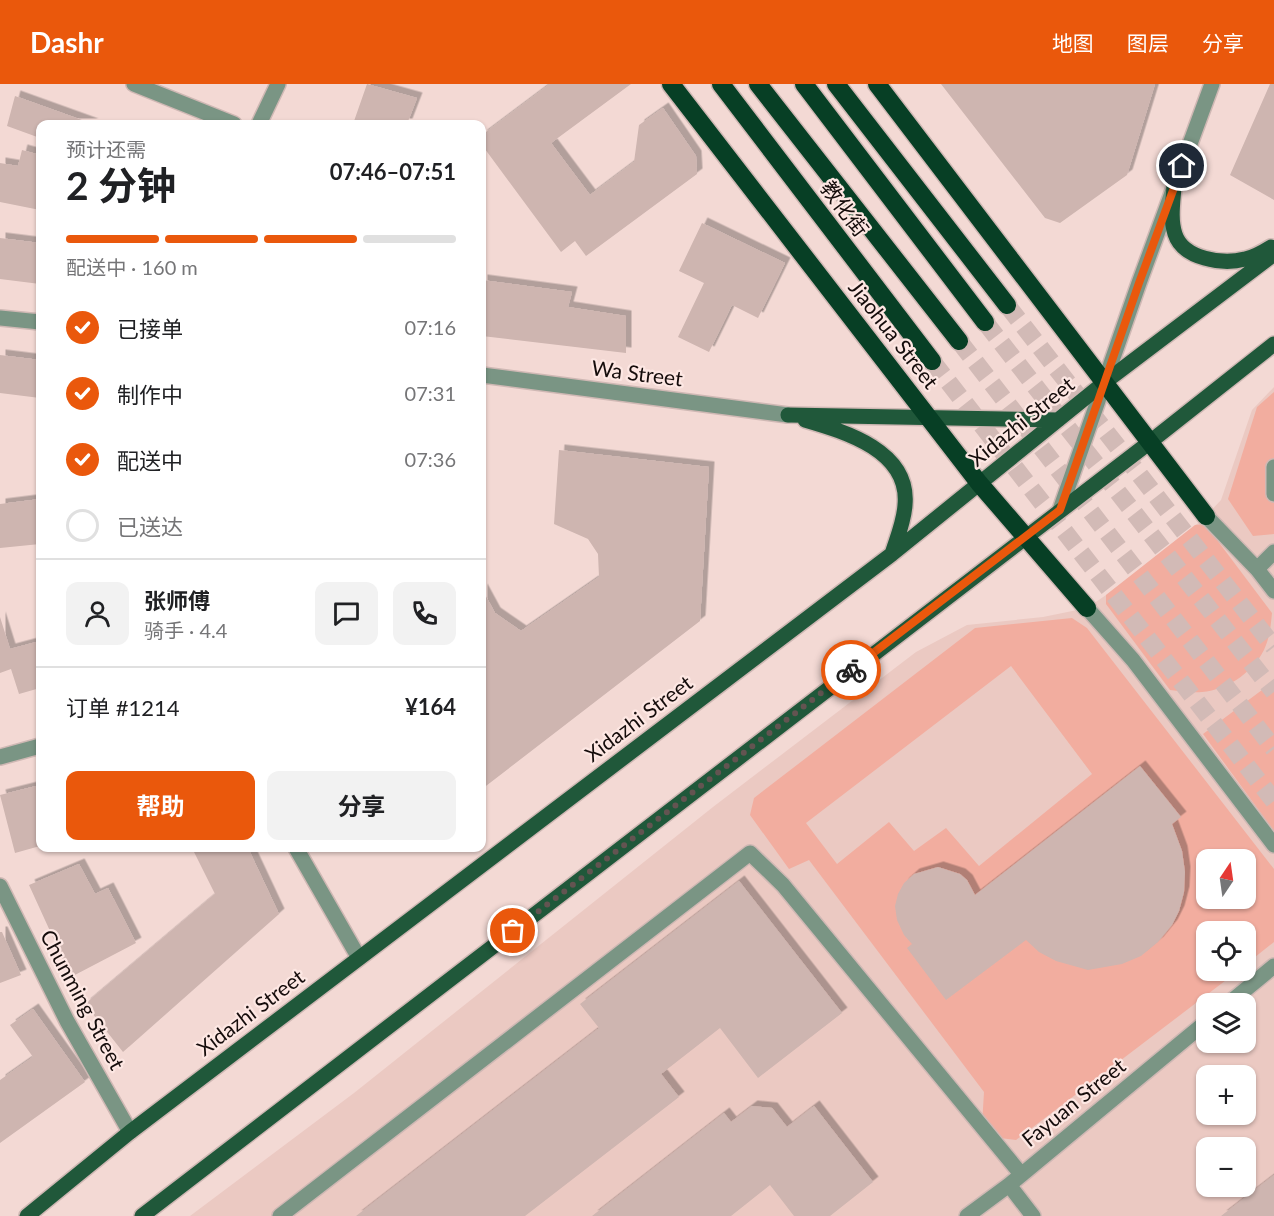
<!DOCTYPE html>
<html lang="zh">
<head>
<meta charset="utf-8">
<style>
	body { margin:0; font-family:Lato,"Noto Sans SC",sans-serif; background:#f2f2f2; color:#202124; height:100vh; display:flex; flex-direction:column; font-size:22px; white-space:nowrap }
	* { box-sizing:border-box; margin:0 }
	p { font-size:20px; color:#757577 }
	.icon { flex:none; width:33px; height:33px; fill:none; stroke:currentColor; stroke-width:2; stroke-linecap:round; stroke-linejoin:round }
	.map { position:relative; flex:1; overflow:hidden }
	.sheet { position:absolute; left:36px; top:36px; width:450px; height:732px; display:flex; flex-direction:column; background:#fff; border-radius:12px; box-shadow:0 2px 4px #0004 }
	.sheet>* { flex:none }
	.needle { width:39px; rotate:13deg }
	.fabs { position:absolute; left:1196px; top:765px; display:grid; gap:12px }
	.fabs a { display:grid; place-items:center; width:60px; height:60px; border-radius:12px; background:#fff; box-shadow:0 2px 4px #0004; font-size:30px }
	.pin { position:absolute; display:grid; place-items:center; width:51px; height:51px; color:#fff; margin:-26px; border:3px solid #fff; border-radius:50%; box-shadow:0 2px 6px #0007 }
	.courier { position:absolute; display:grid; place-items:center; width:60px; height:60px; margin:-30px; border:4px solid #ea580c; border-radius:50%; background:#fff; color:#222; box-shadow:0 2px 8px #0007 }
	.head em { font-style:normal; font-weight:700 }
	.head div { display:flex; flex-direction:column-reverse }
	.head { display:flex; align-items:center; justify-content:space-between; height:102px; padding:0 30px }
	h1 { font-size:39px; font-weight:700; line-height:45px }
	.bar { display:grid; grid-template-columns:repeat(4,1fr); gap:9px 6px; align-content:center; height:72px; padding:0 30px }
	.bar i { height:8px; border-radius:4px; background:#e0e0e0 }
	.bar .on { background:#ea580c }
	.bar p { grid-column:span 4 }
	.line { display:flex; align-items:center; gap:15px; padding:0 30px; border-top:2px solid #e0e0e0 }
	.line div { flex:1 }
	.round { display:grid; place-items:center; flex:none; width:63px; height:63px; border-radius:12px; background:#f2f2f2 }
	ol { padding:0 30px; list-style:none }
	li { display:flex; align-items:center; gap:18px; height:66px }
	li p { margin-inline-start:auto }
	li .icon { padding:6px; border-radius:50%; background:#ea580c; color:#fff; stroke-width:4 }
	li:last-child { color:#757577 }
	li i { width:33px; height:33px; border:3px solid #e0e0e0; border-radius:50% }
	.button { display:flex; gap:12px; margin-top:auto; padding:12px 30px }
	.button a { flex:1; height:69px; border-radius:12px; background:#ea580c; color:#fff; font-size:24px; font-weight:700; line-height:69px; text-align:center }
	.button a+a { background:#f2f2f2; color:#202124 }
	header { display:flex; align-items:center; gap:36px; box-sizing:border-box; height:84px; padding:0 30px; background:#ea580c; color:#fff }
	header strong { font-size:28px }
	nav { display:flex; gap:33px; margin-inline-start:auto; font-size:21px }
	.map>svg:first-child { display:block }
</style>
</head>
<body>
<header>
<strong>Dashr</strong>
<nav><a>地图</a><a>图层</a><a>分享</a></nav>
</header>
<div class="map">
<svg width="1274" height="1132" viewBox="0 0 1274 1132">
	<defs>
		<filter id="shadow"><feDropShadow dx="5.5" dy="-5.5" stdDeviation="0" flood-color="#0004"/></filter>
	</defs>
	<rect width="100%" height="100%" fill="#f3d9d4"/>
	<path fill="#ebc9c2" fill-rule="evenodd" d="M1274,303V1132H190L354,1009L713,723L916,568L967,541L1043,533L1087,524L1106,511L1202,436L1221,416L1252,326ZM1206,776H1245V814H1206ZM1206,848H1245V886H1206ZM1206,920H1245V958H1206ZM1206,992H1245V1030H1206ZM1206,1064H1245V1102H1206Z"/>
	<path fill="#f2ad9f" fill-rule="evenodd" d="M1274,308V450L1253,452L1228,415L1257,323Z
		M1205,440L1272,529C1271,539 1270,551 1266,561C1257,586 1228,606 1202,608C1192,609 1180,607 1170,606L1106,520V511L1195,441Z
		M1072,534L1087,544L1274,785V858L1245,881V848H1206V886L1238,887L1016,1056L1000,1054L982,1041L984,1008L809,776L789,785L750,731L754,714L975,544ZM1011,582L1092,690L979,782L946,744L914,767L889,738L837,780L806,739ZM1206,776H1245V814H1206Z
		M1274,597V747L1203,650Z"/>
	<path fill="#ceb5b0" filter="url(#shadow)" d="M367,0L417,14L407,40H353Z
		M550,0H631L551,59L590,111L634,78L639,41L663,24L696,72L697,90L586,172L575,157L561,168L482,61V51Z
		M941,0H1155L1127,91L1060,139L1045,134Z
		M1270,0H1274V116L1230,91Z
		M15,12L93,40H40V54L7,42Z
		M22,66L40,71V126L0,118V79L18,82Z
		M702,139L785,179L758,234L732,221L709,268L678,253L704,199L679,187Z
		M0,154L40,159V200L0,195Z
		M482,196L572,208L568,223L626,232V269L482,252Z
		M0,271L40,276V314L0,309Z
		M559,366L709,383L700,537L482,705V505L495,529L521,547L599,493L598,470L588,455L554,440Z
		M40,415V460L0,464V420Z
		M0,533L10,565L40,557V604L19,610L11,585L0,589Z
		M1140,682L1181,733L1172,740L1182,767L1185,788L1184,808L1179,827L1172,841L1158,858L1141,872L1122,880L1088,886L1056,877L1039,868L1026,856L946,916L907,864L912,860L904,851L897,836L895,822L898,810L904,799L914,790L938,783L960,790L967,796L975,811Z
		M40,701V762L15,769L0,711Z
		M192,764H248L279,830L123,968L85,920L215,810Z
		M79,780L95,810L108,804L136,859L71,893L29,801Z
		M739,797L842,929L758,994L720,944L661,990L679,1013L525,1132H356L599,944L580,920Z
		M0,848H2L21,891L0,899Z
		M33,925L85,998L0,1059V996L33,973L10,941Z
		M752,1022L772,1024L787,1043L814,1022L873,1098L830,1132H794L770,1101L731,1132H592L724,1029L731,1038Z
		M1274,1091V1132H1221Z"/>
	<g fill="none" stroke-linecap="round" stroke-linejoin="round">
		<path stroke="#d2bab6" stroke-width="18" stroke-dasharray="18 9" stroke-linecap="butt" d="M1007,221L1274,563
			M985,238L1274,608
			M959,257L1274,665
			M932,277L1274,717"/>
		<g stroke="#cfb8b4" stroke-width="18">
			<path id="minor" d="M134,0L234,40
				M259,40L278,0
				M0,234L40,238
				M482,291L788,331
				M1274,383V410
				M1060,426L1139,199L1212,0
				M1206,432L1257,485L1274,507
				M1257,485L1274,468
				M1087,524L1133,576L1274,761
				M0,673L40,662
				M296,764L359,874
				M0,802L67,937L130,1048
				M1228,920L1274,882
				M1009,1101L1033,1132
				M280,1132L750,769L783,801L1021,1090
				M967,1132L1009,1101L1206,938"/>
		</g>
		<g stroke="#cfb8b4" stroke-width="18">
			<path id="major" d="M1174,103C1173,118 1170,135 1175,150C1183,175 1223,181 1245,175C1255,173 1263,168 1271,163
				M788,331L1058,336
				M805,336C846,348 910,367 905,421C904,438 897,454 892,470
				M27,1132L130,1048L892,470L1105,298L1274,170
				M142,1132L1150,358L1274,260"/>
		</g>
		<g stroke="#cfb8b4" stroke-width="21">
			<path id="highway" d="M671,0L979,399L1087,524
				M721,0L932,277
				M758,0L959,257
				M804,0L985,238
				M836,0L1007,221
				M877,0L1206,432"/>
		</g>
		<use href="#minor" stroke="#7a9584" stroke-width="15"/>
		<use href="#major" stroke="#20583a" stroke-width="15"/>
		<use href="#highway" stroke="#073f25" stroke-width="18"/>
	</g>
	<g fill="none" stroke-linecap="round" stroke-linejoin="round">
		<path stroke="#635451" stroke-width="6" stroke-dasharray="0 10.8" d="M513,847L851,586"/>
		<path stroke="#ea580c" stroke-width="8" d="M851,586L1060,426L1139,199L1182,82"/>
	</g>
	<g text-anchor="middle" stroke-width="4.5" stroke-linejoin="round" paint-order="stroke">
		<g font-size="21" fill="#150c0b" stroke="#fde7e3">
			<text transform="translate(844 125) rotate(53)" y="7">教化街</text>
			<text transform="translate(893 251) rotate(52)" y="7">Jiaohua Street</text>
			<text transform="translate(637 290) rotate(7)" y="7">Wa Street</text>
			<text transform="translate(1022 338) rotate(-39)" y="7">Xidazhi Street</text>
			<text transform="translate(639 635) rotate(-37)" y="7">Xidazhi Street</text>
			<text transform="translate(82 916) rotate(62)" y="7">Chunming Street</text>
			<text transform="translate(251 929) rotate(-37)" y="7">Xidazhi Street</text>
			<text transform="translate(1074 1019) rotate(-39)" y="7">Fayuan Street</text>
		</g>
	</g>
</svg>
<div class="fabs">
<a><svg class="needle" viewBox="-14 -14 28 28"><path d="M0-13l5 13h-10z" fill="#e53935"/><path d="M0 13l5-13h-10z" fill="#757577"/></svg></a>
<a><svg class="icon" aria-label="locate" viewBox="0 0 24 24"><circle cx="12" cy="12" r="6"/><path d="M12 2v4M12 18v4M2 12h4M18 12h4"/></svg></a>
<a><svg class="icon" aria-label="layers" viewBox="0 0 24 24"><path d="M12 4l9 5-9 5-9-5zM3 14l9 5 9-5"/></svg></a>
<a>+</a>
<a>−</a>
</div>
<div class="pin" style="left:513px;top:847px;background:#ea580c"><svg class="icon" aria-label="bag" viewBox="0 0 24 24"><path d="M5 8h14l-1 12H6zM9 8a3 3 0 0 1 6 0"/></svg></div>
<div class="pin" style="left:1182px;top:82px;background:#1f2937"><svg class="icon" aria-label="home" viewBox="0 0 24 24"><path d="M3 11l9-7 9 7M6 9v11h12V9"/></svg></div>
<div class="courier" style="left:851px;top:586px"><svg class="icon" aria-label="bike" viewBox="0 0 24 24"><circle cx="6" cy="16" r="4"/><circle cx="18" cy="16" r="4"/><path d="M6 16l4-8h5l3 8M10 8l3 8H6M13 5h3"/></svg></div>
<section class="sheet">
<div class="head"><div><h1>2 分钟</h1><p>预计还需</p></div><em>07:46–07:51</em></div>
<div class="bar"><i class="on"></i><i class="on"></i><i class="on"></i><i></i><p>配送中 · 160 m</p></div>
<ol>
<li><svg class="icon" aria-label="check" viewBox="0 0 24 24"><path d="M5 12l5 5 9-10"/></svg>已接单<p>07:16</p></li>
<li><svg class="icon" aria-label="check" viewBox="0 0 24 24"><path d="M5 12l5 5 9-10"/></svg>制作中<p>07:31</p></li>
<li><svg class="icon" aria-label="check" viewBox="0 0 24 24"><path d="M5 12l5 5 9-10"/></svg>配送中<p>07:36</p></li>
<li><i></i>已送达</li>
</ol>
<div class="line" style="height:108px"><a class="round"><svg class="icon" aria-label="person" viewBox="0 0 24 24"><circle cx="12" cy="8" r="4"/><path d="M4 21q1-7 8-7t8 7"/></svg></a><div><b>张师傅</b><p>骑手 · 4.4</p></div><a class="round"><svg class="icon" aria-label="chat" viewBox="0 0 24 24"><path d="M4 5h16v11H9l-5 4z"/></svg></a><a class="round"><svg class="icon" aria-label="phone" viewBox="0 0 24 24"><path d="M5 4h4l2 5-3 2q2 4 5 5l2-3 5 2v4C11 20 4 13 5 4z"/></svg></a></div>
<div class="line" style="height:78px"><div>订单 #1214</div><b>¥164</b></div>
<div class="button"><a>帮助</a><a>分享</a></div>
</section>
</div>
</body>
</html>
